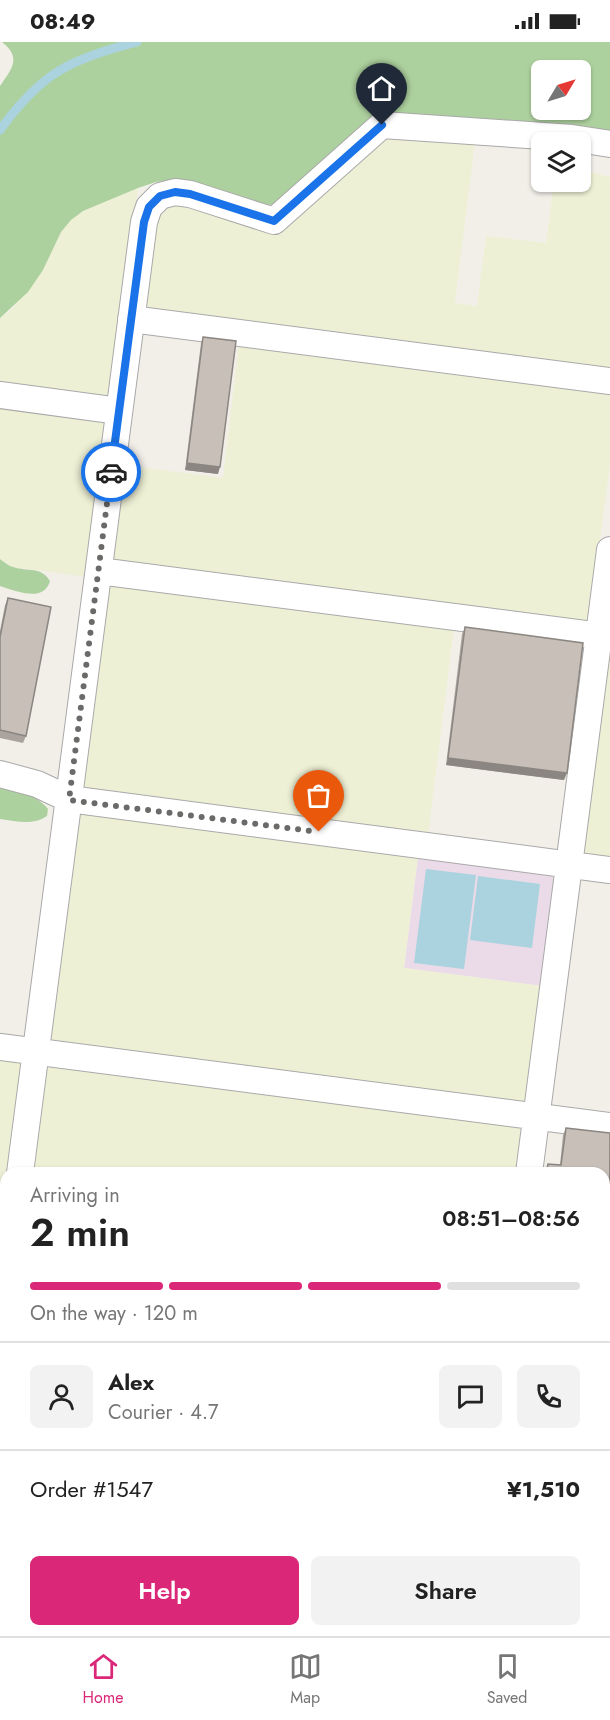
<!DOCTYPE html>
<html lang="en">
<head>
<meta charset="utf-8">
<style>
	body { margin:0; font-family:Jost,sans-serif; background:#f2f2f2; color:#222; height:100vh; display:flex; flex-direction:column; font-size:22px; white-space:nowrap }
	* { box-sizing:border-box; margin:0 }
	p { font-size:20px; color:#767676 }
	.icon { flex:none; width:33px; height:33px; fill:none; stroke:currentColor; stroke-width:2; stroke-linecap:round; stroke-linejoin:round }
	.map { position:relative; flex:1; overflow:hidden }
	.drawer { position:absolute; left:0px; top:1125px; width:610px; height:470px; display:flex; flex-direction:column; background:#fff; border-radius:18px 18px 0 0; box-shadow:0 2px 4px #0004 }
	.drawer>* { flex:none }
	.needle { width:39px; rotate:52deg }
	.tools { position:absolute; left:531px; top:18px; display:grid; gap:12px }
	.tools a { display:grid; place-items:center; width:60px; height:60px; border-radius:9px; background:#fff; box-shadow:0 2px 4px #0004; font-size:30px }
	.pin { position:absolute; display:grid; place-items:center; width:51px; height:51px; color:#fff; margin:-62px -26px; border-radius:50% 50% 50% 0; rotate:-45deg; box-shadow:0 0 6px #0007 }
	.pin .icon { rotate:45deg }
	.courier { position:absolute; display:grid; place-items:center; width:60px; height:60px; margin:-30px; border:4px solid #1a73e8; border-radius:50%; background:#fff; color:#222; box-shadow:0 2px 8px #0007 }
	.head em { font-style:normal; font-weight:600 }
	.head div { display:flex; flex-direction:column-reverse }
	.head { display:flex; align-items:center; justify-content:space-between; height:102px; padding:0 30px }
	h1 { font-size:39px; font-weight:600; line-height:45px }
	.bar { display:grid; grid-template-columns:repeat(4,1fr); gap:9px 6px; align-content:center; height:72px; padding:0 30px }
	.bar i { height:8px; border-radius:4px; background:#e0e0e0 }
	.bar .current { background:#db2777 }
	.bar p { grid-column:span 4 }
	.line { display:flex; align-items:center; gap:15px; padding:0 30px; border-top:2px solid #e0e0e0 }
	.line div { flex:1 }
	.round { display:grid; place-items:center; flex:none; width:63px; height:63px; border-radius:9px; background:#f2f2f2 }
	.primary-button { display:flex; gap:12px; margin-top:auto; padding:12px 30px }
	.primary-button a { flex:1; height:69px; border-radius:9px; background:#db2777; color:#fff; font-size:24px; font-weight:600; line-height:69px; text-align:center }
	.primary-button a+a { background:#f2f2f2; color:#222 }
	.status { display:flex; justify-content:space-between; align-items:center; height:42px; padding:0 30px; background:#fff; direction:ltr }
	.status svg { height:16px; fill:currentColor }
	.tab-bar { display:flex; justify-content:space-around; align-items:center; height:84px; border-top:2px solid #e0e0e0; background:#fff; font-size:16px; color:#767676 }
	.tab-bar a { display:grid; justify-items:center; gap:3px }
	.tab-bar .current { color:#db2777 }
	.map>svg:first-child { display:block }
</style>
</head>
<body>
<div class="status"><b>08:49</b><svg viewBox="0 0 49 12"><path d="M0 12V9h3v3zM5 12V6h3v6zM10 12V3h3v9zM15 12V0h3v12zM26 1h20v11H26zM47 4h2v5h-2z"/></svg></div>
<div class="map">
<svg width="610" height="1594" viewBox="0 0 610 1594">
	<rect width="100%" height="100%" fill="#f2efe9"/>
	<path fill="#ebdbe8" d="M418,814L550,831L555,839L542,944L404,926Z"/>
	<path fill="#eef0d5" d="M386,94L475,100L455,261L477,264L486,194L546,201L554,140H580L581,128L610,135V328L150,268L145,261L155,182L159,171L166,164L176,160L277,191Z
		M138,146L111,354L103,360L0,346V276L10,269L43,228L61,190L71,178L83,169Z
		M239,301L610,350V423L590,575L583,581L117,520L112,513L124,423L223,436Z
		M0,359L101,373L107,381L87,535L13,525L0,517Z
		M114,542L454,586L428,793L88,749L82,742L107,547Z
		M610,611V817L588,814L582,807L607,613Z
		M85,771L418,814L404,926L542,944L527,1056L520,1062L55,1001L49,994L77,776Z
		M0,1016L17,1018L23,1026L9,1131H6V1156L0,1202Z
		M52,1023L517,1083L523,1091L518,1131H31L45,1029Z
		M605,1183H610V1359L605,1358Z
		M6,1326V1588L73,1589V1594H0V1372Z
		M605,1380L610,1381V1457L605,1456Z
		M223,1588L458,1589L457,1594H223Z"/>
	<path fill="#add19e" fill-rule="evenodd" d="M2,0H610V91L388,73L281,158L271,163L260,162L174,138L156,140L138,146L83,169L71,178L61,190L43,228L28,250L0,276V44C12,26 22,16 2,0ZM542,28H580V68H542Z
		M0,517C4,520 9,524 13,525C28,530 41,524 50,539C44,561 16,549 0,544Z
		M0,746C18,750 36,752 48,767L47,774C32,784 17,779 0,777Z
		M605,1566L610,1567V1594H479L480,1588H604Z"/>
	<path fill="#aad3df" d="M426,827L476,833L464,927L414,921Z
		M478,834L540,842L532,906L470,898Z"/>
	<g fill="none" stroke-linecap="round" stroke-linejoin="round">
		<path stroke="#aad3df" stroke-width="9" d="M0,88C42,30 69,18 137,0"/>
		<g stroke="#a9a9a9" stroke-width="28">
			<path id="minor" d="M131,277L610,339
				M0,353L119,369
				M99,529L610,595
				M0,732L37,742L69,757L610,828
				M0,1005L610,1084
				M20,1131L144,180L149,165L160,154L175,150L190,152L274,179L382,83L572,96L610,102
				M529,1131L610,508
				M0,1286L6,1240
				M604,1369L610,1370
				M604,1555L610,1556
				M211,1594L212,1588
				M468,1594L469,1588"/>
		</g>
		<use href="#minor" stroke="#fff" stroke-width="26"/>
	</g>
	<path fill="#aba49e" d="M203,295L218,432L185,428L201,301Z
		M8,556L26,694L23,701L0,696V589L5,563Z
		M465,585L564,738L446,723L462,592Z
		M566,1086L610,1091V1237L607,1250H604V1131H545L548,1122L560,1123L563,1093Z"/>
	<path fill="#8b8681" d="M187,421L220,425L218,432L185,428Z
		M448,716L567,731L564,738L446,723Z
		M604,1242H609L607,1250H604Z
		M604,1529L610,1530V1538L604,1537Z"/>
	<path fill="#c7bfb8" stroke="#8b8681" stroke-width="1.5" d="M203,295L236,299L220,425L187,421Z
		M8,556L51,565L26,694L0,688V595Z
		M465,585L583,601L567,731L448,716Z
		M566,1086L610,1091L609,1242H604V1131H546L548,1122L561,1123Z
		M604,1454L610,1455V1530L604,1529Z
		M79,1588H199L200,1594H78Z"/>
	<g fill="none" stroke-linecap="round" stroke-linejoin="round">
		<path stroke="#6b6a68" stroke-width="6" stroke-dasharray="0 10.8" d="M111,430L69,758L319,790"/>
		<path stroke="#1a73e8" stroke-width="8" d="M111,430L144,180L149,165L160,154L175,150L190,152L274,179L382,83"/>
	</g>
</svg>
<div class="tools">
<a><svg class="needle" viewBox="-14 -14 28 28"><path d="M0-13l5 13h-10z" fill="#e53935"/><path d="M0 13l5-13h-10z" fill="#767676"/></svg></a>
<a><svg class="icon" aria-label="layers" viewBox="0 0 24 24"><path d="M12 4l9 5-9 5-9-5zM3 14l9 5 9-5"/></svg></a>
</div>
<div class="pin" style="left:319px;top:790px;background:#ea580c"><svg class="icon" aria-label="bag" viewBox="0 0 24 24"><path d="M5 8h14l-1 12H6zM9 8a3 3 0 0 1 6 0"/></svg></div>
<div class="pin" style="left:382px;top:83px;background:#1f2937"><svg class="icon" aria-label="home" viewBox="0 0 24 24"><path d="M3 11l9-7 9 7M6 9v11h12V9"/></svg></div>
<div class="courier" style="left:111px;top:430px"><svg class="icon" aria-label="car" viewBox="0 0 24 24"><path d="M5 17H2v-5l4-1 3-4h7l3 4 3 1v5h-3M9 17h6M6 11h13"/><circle cx="7" cy="17" r="2"/><circle cx="17" cy="17" r="2"/></svg></div>
<section class="drawer">
<div class="head"><div><h1>2 min</h1><p>Arriving in</p></div><em>08:51–08:56</em></div>
<div class="bar"><i class="current"></i><i class="current"></i><i class="current"></i><i></i><p>On the way · 120 m</p></div>
<div class="line" style="height:108px"><a class="round"><svg class="icon" aria-label="person" viewBox="0 0 24 24"><circle cx="12" cy="8" r="4"/><path d="M4 21q1-7 8-7t8 7"/></svg></a><div><b>Alex</b><p>Courier · 4.7</p></div><a class="round"><svg class="icon" aria-label="chat" viewBox="0 0 24 24"><path d="M4 5h16v11H9l-5 4z"/></svg></a><a class="round"><svg class="icon" aria-label="phone" viewBox="0 0 24 24"><path d="M5 4h4l2 5-3 2q2 4 5 5l2-3 5 2v4C11 20 4 13 5 4z"/></svg></a></div>
<div class="line" style="height:78px"><div>Order #1547</div><b>¥1,510</b></div>
<div class="primary-button"><a>Help</a><a>Share</a></div>
</section>
</div>
<nav class="tab-bar">
<a class="current"><svg class="icon" aria-label="home" viewBox="0 0 24 24"><path d="M3 11l9-7 9 7M6 9v11h12V9"/></svg>Home</a>
<a><svg class="icon" aria-label="map" viewBox="0 0 24 24"><path d="M3 6l6-2 6 2 6-2v14l-6 2-6-2-6 2zM9 4v14M15 6v14"/></svg>Map</a>
<a><svg class="icon" aria-label="saved" viewBox="0 0 24 24"><path d="M7 4h10v16l-5-4-5 4z"/></svg>Saved</a>
</nav>
</body>
</html>
